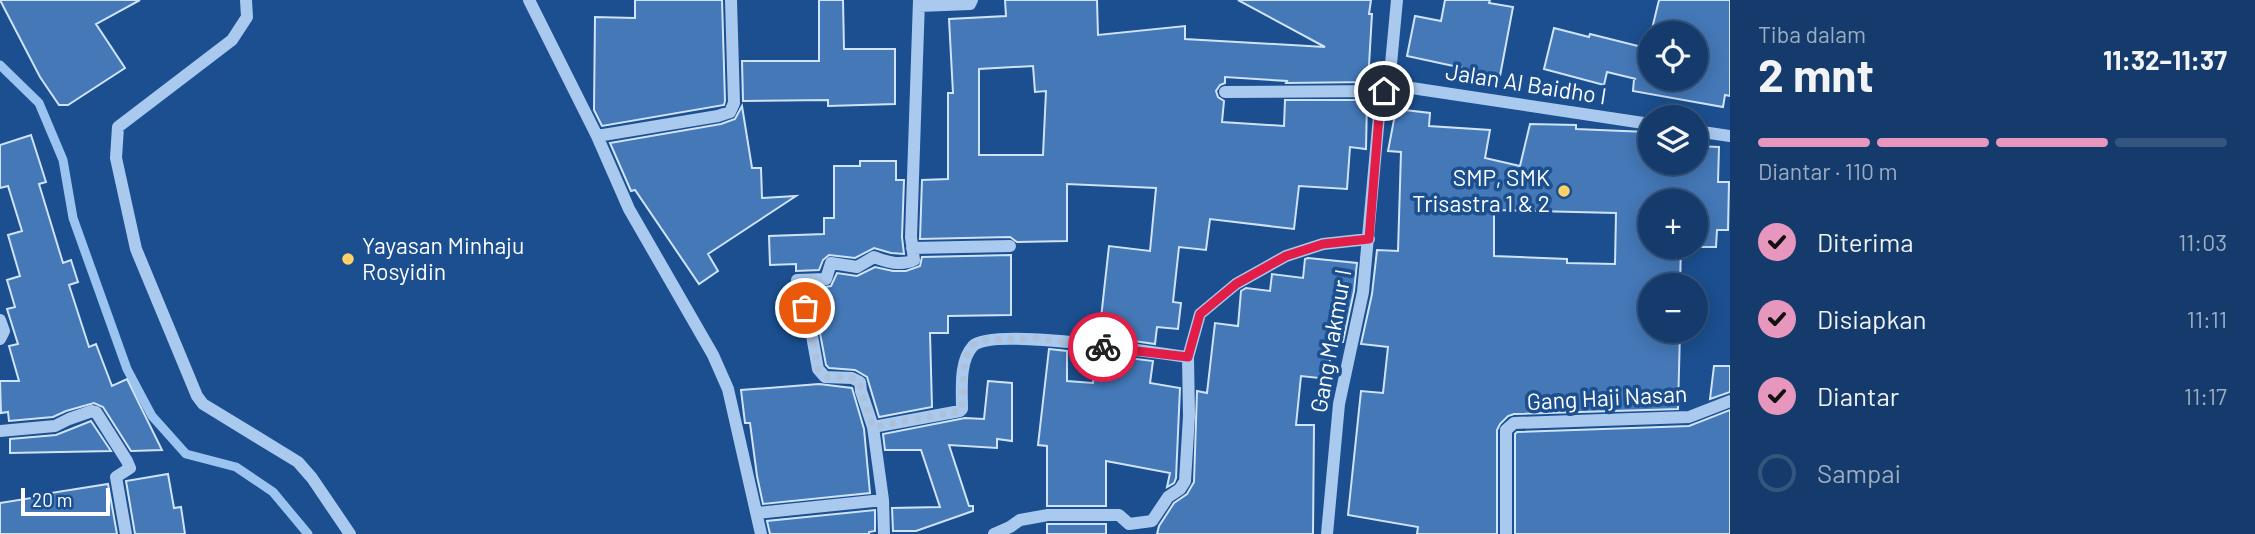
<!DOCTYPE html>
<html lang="id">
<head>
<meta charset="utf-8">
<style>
	body { margin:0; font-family:Barlow,sans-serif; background:#214673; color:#f1f3f6; height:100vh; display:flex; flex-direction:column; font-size:26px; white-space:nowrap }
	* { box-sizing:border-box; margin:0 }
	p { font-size:23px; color:#9dadc1 }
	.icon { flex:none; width:38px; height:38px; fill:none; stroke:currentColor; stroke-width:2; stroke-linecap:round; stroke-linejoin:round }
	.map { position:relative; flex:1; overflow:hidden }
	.drawer { display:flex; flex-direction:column; background:#143b6b; width:525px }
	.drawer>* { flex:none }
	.tools { position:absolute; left:1638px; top:21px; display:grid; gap:14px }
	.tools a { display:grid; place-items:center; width:70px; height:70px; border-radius:50%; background:#143b6b; box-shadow:0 4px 18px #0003,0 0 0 2px #33557e; font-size:35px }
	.scale { position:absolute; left:21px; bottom:18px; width:89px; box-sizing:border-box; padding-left:7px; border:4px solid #fff; border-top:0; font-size:19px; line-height:24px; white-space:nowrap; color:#fff; -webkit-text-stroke:5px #1b4f8f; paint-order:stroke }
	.pin { position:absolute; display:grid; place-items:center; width:60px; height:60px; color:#fff; margin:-30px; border:4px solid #fff; border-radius:50%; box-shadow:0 2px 7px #0007 }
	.courier { position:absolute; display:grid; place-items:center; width:70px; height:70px; margin:-35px; border:5px solid #e11d48; border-radius:50%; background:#fff; color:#222; box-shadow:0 2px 9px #0007 }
	.head em { font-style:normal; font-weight:700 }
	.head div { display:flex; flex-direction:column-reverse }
	.head { display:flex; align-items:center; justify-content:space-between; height:119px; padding:0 28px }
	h1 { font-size:46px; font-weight:700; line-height:52px }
	.bar { display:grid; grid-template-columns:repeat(4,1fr); gap:10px 7px; align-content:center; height:84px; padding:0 28px }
	.bar i { height:9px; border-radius:5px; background:#33557e }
	.bar .current { background:#e797bd }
	.bar p { grid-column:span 4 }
	ol { padding:0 28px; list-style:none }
	li { display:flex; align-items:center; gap:21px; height:77px }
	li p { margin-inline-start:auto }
	li .icon { padding:7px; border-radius:50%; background:#e797bd; color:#111; stroke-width:4 }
	li:last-child { color:#9dadc1 }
	li i { width:38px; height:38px; border:4px solid #33557e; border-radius:50% }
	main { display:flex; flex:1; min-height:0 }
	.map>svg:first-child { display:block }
</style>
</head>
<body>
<main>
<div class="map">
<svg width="1730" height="534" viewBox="0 0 1730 534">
	<rect width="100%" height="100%" fill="#1b4f8f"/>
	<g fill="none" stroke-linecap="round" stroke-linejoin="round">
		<path stroke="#9cc4f0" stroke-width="9" d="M0,65L39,103L63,160L73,218L127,369L152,416L186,454L236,467L273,492L308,534"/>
	</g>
	<path fill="#4478b7" stroke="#cfe3fa" stroke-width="2" fill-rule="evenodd" d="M0,0H140L96,24L125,68L68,105H59L40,77Z
		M635,0H722L725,101L724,105L602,126L594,110L595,17L635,18Z
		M819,0H843L844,49H895V104L828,106V100L743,101L742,61H819Z
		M1005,0H1097L1098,35L1185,26V39L1325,47L1238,0H1371L1369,14H1372L1368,82L1286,83L1287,81L1225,77V83L1220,85L1216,91L1218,97L1224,101L1222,122L1284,126L1285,100H1367L1366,149L1350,147L1347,189L1299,186L1294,229L1210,219L1206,250L1179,247L1173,302L1181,303L1178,329L1157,327L1155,344L1099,336L1109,246L1150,251L1156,188L1067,184V241L1017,242L1010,237L920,239L922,180L948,179V93H953L949,19L1006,16ZM1033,66L1035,92L1046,91L1043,155H979V69Z
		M1445,0H1490L1489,3L1513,7L1500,76L1407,56L1415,16L1441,21Z
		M1659,0H1730V96L1725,95L1723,107L1633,91L1634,79H1636L1607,72L1604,85L1544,69L1554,28L1589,37L1590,34L1650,49V79H1696V33H1651Z
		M742,106L752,168H761L762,198L796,196L708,254L718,271L699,284L635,190L631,191L610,143L721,124L735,119Z
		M1396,109L1430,113L1429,126L1490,130L1485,158L1520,166L1530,124L1576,125V129L1647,132V163H1696V146L1719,147L1718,182H1729L1728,230H1717L1716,247H1696V201H1650V247H1681L1680,285H1650V331H1680L1678,409L1514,414L1508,416L1500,424L1497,430V534H1417L1418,527L1348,515L1361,391L1383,393L1388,347L1361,344L1372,294L1377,250L1398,251L1401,152L1388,151ZM1494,210L1616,213L1615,264L1567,263V259L1494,256Z
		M31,135L46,182L39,184L63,263L71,260L78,282L69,285L89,347L96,344L112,386L127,379L162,450L131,451L103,407L94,403L66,411L53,417L9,421L8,412L1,413L0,381H19L9,346L18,344L7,309L15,307L7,280L20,276L8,235L22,231L8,186L0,188V145Z
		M860,161H896V180H904L902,237L904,254L891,253L874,248L855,258L829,255L823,260L819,270L796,271V264L770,265L769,236L824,234V218H834V166H860Z
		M1011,255V315L948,316V333H930L932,407L879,417L867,377L855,370L829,368L826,365L819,328L817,288L831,286L837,273L857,276L875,267L893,271H906L920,266L922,257Z
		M1308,258L1357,263L1354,291L1343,342L1332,341L1328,379L1301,376L1296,425H1314L1313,534H1157L1159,526L1174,503L1187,494L1194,482L1197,391L1207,393L1215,323L1238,326L1241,291L1246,288L1270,291L1272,274L1303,278L1305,259Z
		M1049,349L1067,351V381L1093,383L1097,354L1153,361L1150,383L1180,388L1176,478L1174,483L1167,487L1170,473L1106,461V506H1047V446L1038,445Z
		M1714,366H1730V392L1710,399Z
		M988,381L1012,383V441L997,439V448L949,445L969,506H973V511L916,531H893L892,508L940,507L921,450H885L883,434L965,418L984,419Z
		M819,384L852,388L864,429L870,493L763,504L757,476L750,423H745L741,390Z
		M1730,410V534H1515V434L1517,432L1689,426Z
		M91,421L111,451L10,453V439L56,435Z
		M168,474L174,508L181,507L185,534H135L126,481Z
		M108,484L117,534H0V503L38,497V495Z
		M875,510V531L869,532V534H770L767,521Z
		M1047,524H1106V534H1047Z"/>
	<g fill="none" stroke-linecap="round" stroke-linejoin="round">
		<path stroke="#a9c9ee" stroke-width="12" d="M246,0L247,17L232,40L118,127L116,158L136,249L197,396L203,404L298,462L312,478L350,534
			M529,0L597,136L629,209L713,355L728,389L761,534
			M1397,0L1391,64C1392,75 1395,82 1405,87L1650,124
			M919,6L970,4L972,0
			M1225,92L1384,91
			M1696,131L1730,136
			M597,136L718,116L730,112L734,103L731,0
			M912,248L1010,246
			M0,320L4,331L0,339
			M873,427L960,411L962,409C962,389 959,361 973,346C993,326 1154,353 1188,357
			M0,431L55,426L69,419L92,411L96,412L127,461L130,468L116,477L126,534
			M883,500L873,427L861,391L860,382L852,378L825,377L818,369L808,314L796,298L797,280L826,279L831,263L857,267L874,257C886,262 902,266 914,260L911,237L919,0
			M757,513L883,500L884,534
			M994,534L1010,527L1020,520L1048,515H1119L1129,524L1152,521L1168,497L1180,489L1185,481L1189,416L1188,357L1200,314L1236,284L1286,256L1323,244L1369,239
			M1327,534L1339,404L1363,292L1379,116L1384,91L1392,74
			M1506,534V430L1514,423L1689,417L1730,401"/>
	</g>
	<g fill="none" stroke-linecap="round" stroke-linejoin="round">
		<path stroke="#afc1d8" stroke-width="7" stroke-dasharray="0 12.6" d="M805,308L808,314L818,369L825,377L852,378L860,382L861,391L873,427L960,411L962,409L965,358L974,344L986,340L1034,338L1103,347"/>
		<path stroke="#e11d48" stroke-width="9" d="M1103,347L1188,357L1200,314L1236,284L1286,256L1323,244L1369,239L1379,116L1384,91"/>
	</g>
	<g fill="#ffd166" stroke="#1b4f8f" stroke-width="2.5">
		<circle cx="1564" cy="191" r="7"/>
		<circle cx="348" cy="259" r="7"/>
	</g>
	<g text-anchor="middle" stroke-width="7" stroke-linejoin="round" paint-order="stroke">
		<g font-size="23" fill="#fff" stroke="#1b4f8f">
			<text transform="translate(1526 84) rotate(9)" y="8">Jalan Al Baidho I</text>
			<text transform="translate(1331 341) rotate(-80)" y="8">Gang Makmur I</text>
			<text transform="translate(1607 398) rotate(-3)" y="8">Gang Haji Nasan</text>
		</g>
		<g font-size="23" fill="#fff" stroke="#1b4f8f" text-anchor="end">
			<text x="1550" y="186">SMP, SMK<tspan x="1550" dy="26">Trisastra 1 &amp; 2</tspan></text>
			<text x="362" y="254" text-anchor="start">Yayasan Minhaju<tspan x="362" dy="26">Rosyidin</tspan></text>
		</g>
	</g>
</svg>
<div class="tools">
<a><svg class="icon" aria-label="locate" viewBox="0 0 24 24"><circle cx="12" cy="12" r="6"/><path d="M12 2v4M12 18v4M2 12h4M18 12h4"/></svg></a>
<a><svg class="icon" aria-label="layers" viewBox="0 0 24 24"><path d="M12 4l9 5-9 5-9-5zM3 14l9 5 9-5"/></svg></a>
<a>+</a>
<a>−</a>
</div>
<div class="scale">20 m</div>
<div class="pin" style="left:805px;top:308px;background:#ea580c"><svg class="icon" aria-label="bag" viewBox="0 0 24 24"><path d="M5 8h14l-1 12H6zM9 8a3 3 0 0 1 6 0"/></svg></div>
<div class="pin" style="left:1384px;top:91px;background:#1f2937"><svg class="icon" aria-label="home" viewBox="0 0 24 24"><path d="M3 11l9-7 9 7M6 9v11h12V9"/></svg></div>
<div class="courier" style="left:1103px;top:347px"><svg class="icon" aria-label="bike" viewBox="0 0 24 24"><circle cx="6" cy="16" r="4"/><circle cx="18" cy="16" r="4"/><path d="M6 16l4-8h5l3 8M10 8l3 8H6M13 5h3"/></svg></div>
</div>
<section class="drawer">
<div class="head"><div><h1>2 mnt</h1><p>Tiba dalam</p></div><em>11:32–11:37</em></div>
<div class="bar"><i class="current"></i><i class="current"></i><i class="current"></i><i></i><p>Diantar · 110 m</p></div>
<ol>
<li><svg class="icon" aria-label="check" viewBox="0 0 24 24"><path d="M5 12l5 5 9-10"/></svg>Diterima<p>11:03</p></li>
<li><svg class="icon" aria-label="check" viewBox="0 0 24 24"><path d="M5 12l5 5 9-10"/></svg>Disiapkan<p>11:11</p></li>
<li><svg class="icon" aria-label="check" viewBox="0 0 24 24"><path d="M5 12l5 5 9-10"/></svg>Diantar<p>11:17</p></li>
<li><i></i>Sampai</li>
</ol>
</section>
</main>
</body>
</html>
